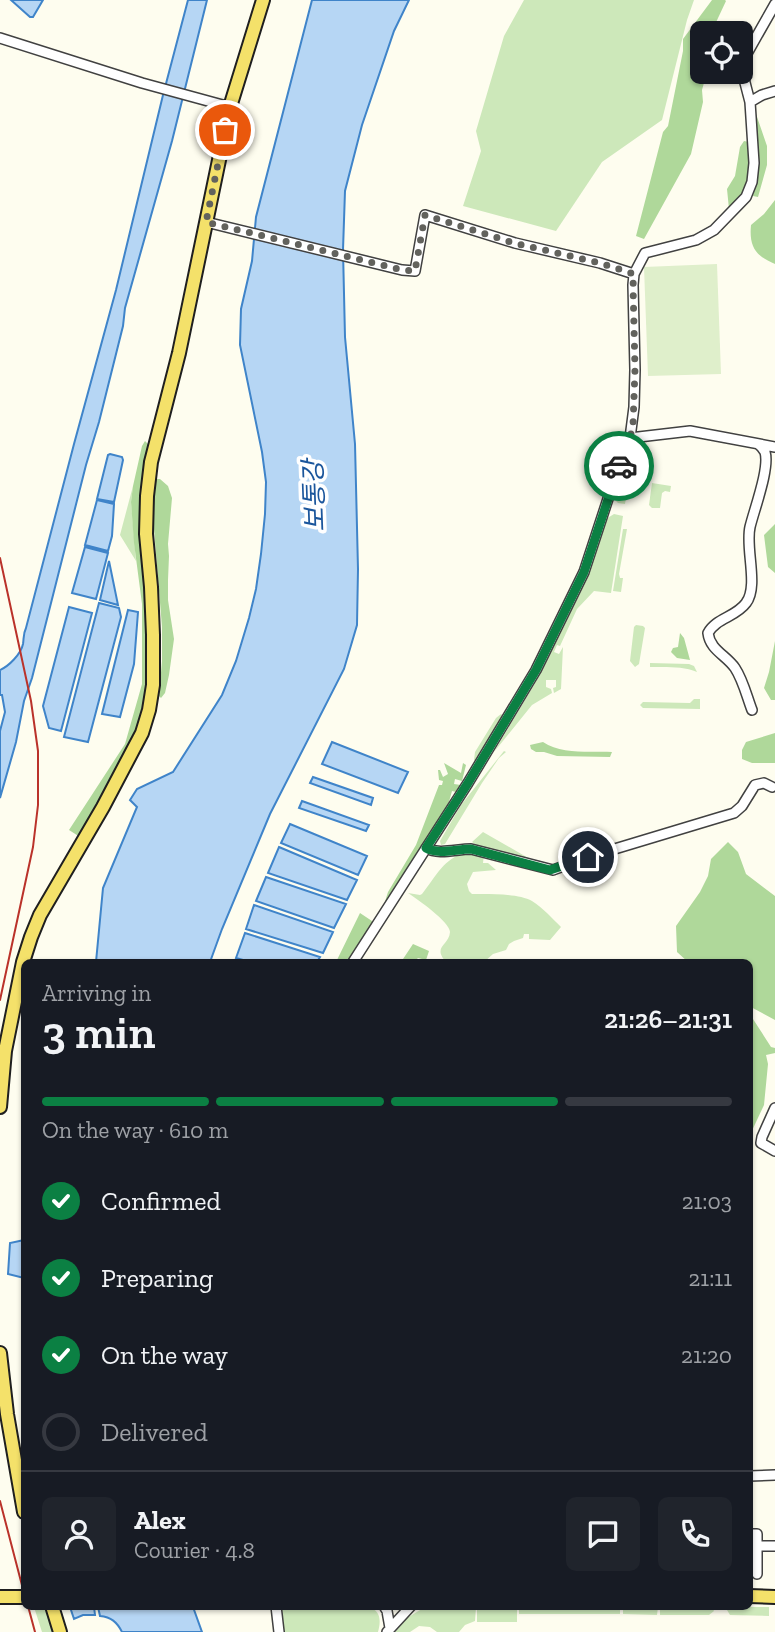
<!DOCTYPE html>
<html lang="en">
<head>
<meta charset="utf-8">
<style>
	body { margin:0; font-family:"Zilla Slab","Noto Sans KR",serif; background:#20242c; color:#f1f3f6; height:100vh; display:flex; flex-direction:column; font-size:26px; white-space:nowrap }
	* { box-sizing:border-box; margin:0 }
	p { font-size:23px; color:#9ea1a6 }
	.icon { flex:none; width:38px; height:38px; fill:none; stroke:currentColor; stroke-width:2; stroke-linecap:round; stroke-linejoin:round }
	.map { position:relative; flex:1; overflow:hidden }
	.sheet { position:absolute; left:21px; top:959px; width:732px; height:651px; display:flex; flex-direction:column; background:#171b24; border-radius:10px; box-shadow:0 2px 5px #0004 }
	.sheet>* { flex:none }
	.buttons { position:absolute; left:690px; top:21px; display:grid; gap:14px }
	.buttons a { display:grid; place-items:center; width:63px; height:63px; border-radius:10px; background:#171b24; box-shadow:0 2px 5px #0004; font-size:35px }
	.pin { position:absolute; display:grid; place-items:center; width:60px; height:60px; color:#fff; margin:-30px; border:4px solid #fff; border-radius:50%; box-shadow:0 2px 7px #0007 }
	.courier { position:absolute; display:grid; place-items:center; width:70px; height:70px; margin:-35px; border:5px solid #0b8043; border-radius:50%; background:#fff; color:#222; box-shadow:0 2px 9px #0007 }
	.summary em { font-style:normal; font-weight:600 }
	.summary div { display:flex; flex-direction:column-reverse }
	.summary { display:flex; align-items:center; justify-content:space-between; height:119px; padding:0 21px }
	h1 { font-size:46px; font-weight:600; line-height:52px }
	.bar { display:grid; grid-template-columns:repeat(4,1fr); gap:10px 7px; align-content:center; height:84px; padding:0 21px }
	.bar i { height:9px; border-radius:5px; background:#363941 }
	.bar .selected { background:#0b8043 }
	.bar p { grid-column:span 4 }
	.line { display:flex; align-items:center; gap:18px; padding:0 21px; border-top:2px solid #363941 }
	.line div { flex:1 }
	.round { display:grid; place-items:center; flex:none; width:74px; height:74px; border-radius:10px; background:#20242c }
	ol { padding:0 21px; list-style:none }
	li { display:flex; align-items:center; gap:21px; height:77px }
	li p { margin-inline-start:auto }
	li .icon { padding:7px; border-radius:50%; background:#0b8043; color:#fff; stroke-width:4 }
	li:last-child { color:#9ea1a6 }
	li i { width:38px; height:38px; border:4px solid #363941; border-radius:50% }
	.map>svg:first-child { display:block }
</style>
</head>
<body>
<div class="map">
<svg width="775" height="1632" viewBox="0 0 775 1632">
	<rect width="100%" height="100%" fill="#fefdef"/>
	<path fill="#cde8ba" d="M524,0H694L687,20L662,120L602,162L556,231L463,206L481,151L476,131L504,36Z
		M643,441L630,471L625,470L623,465L630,447Z
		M624,479H629L625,504L618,503L614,499L619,481Z
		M652,483L671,486L670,492L665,491L662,493L660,508H652L649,505Z
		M133,486L131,502L136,561L120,535Z
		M614,514L623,516L611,593L594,591L577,609L560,646L557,645L554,652L559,654L563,647L561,689L554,693L553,688L556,687V680H546V687L551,689L552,693L532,705L494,752L534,685L581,590L606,519Z
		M623,529H627L619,574L620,578H623L621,592L613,591Z
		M636,625L643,626L645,628L639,664L635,667L630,661L634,627Z
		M650,663L689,664L694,666L697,672C683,666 666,667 650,667Z
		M694,699H700V709L643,708L640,705L643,702L690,703Z
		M501,714L505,717L477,762L474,760L475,752L496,718Z
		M504,751L506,752L499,758L482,783L445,844L441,845L440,841L461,805Z
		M483,832L530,859L551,865L587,854L551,868L481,848L472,842Z
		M467,852L484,854L483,863H488L496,870L473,872L467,884L469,891L472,894C487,894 518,893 532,901C543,908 552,918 561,927L550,940L529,939V934H524L523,938L514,941L509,944L506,950L493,954L484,962H446C432,946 449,946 450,932C450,922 417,899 408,893L420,895L422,894C437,875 443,859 467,852Z
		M34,1607H44L54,1632H42Z
		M369,1607C381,1611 381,1621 378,1632H284L282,1608Z
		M425,1607H476L475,1621L465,1625L459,1632H437L430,1627L419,1626L410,1632H395L407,1618Z
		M477,1607H517V1622H477Z
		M519,1607H620V1614H519Z
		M623,1607H658L657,1615L623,1614Z
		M660,1607H712L714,1611L709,1615H660Z
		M729,1607H769V1616L730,1615L727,1610Z"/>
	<path fill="#afd89a" d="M712,0H725L726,1L711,33H702V72H707L702,90L703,102L691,154L644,239L636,236L663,132L668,126L683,51V39Z
		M756,114L767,146V165L758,197L753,196C758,168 757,145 755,117Z
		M744,141L749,142C750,159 752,182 741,197C738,201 733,205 729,209L727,189L735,176L740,147Z
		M775,200V264C755,256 749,246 751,225L764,214Z
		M145,441L150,446L146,586L149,688L139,732L80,837L69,830L125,744L142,684V604L134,543L131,502L133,486L142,446Z
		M157,479H160L168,486L172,498L168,544L169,556L168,580V600L174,639L169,675L165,693L161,698L159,696L162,661V627L153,517L155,483Z
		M775,524V573L768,567L764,535Z
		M680,633L684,638L690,660L677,658L671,652L673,648L678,647Z
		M775,641V700H771L764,688L769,672Z
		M775,733V763H752L742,759V750L746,742Z
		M543,742C562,755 590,751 612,752L610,757L557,756L544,752H536L531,749L530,745Z
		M444,763L461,773L463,763L466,765L462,781L455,779L454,784L461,785L456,792L452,791L447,809L383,908L388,892L416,845L439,785H442L443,781L439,780L438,770H440L443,777L448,774Z
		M728,842L738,852L746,874L775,896V1020L749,1006V962H688L677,952L676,926L700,892L708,876L711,859Z
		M360,913L375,923L350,962H336Z
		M413,944L429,951L426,960L418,958L414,962H401Z
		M749,1019H753L771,1047L775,1048V1053L766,1055L768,1064L764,1105L749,1137Z"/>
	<path fill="#dfefcb" d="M717,264L721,374L648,376L644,267Z"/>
	<path fill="#b6d6f4" stroke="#3f84c9" stroke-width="2" d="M11,0H43L33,17H30Z
		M188,0H207L172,141L125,308L123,326L99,422L86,465L32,678L24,701L16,742L0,798V731L5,712L2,695H0V670C9,666 21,654 23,644C24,638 23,634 26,628L74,444L116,290L163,95Z
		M312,0H409L394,31L362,125L345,191L343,250L345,337L355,444L358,569L357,625L344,669L270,814L222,929L210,962H96L103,888L137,807L130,800L137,789L173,772L222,695L236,661L249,618L256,589L261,554L265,514L266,482L262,452L240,345L241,309L252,261L256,217Z
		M110,454L122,457L123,460L114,502L97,499L108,455Z
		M97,500L114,504L112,536L108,551L85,545Z
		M85,547L108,553L96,599L72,593Z
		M109,561L118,605L100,600Z
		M99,603L119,608L121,617L88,742L64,737Z
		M69,607L92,613L61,731L49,728L43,706Z
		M128,610L138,612L134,664L120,717L102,714Z
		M332,742L408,772L398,793L322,764Z
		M313,777L373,798L371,805L310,783Z
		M302,801L369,825L366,831L299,808Z
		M290,824L367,856L358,875L281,843Z
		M279,847L357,880L347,900L268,873Z
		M266,877L346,904L334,928L256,901Z
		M254,905L333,932L323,953L246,929Z
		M245,933L320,957L317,962H250L236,958Z
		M24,1240V1278L8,1274L10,1243Z
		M70,1607H94L95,1615H83L74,1619Z
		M98,1607H193L202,1632H122C117,1622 111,1617 100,1616Z"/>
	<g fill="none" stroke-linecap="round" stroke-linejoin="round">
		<g stroke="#414141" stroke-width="12">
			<path id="minor" d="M0,38L142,83L230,107
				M750,102L762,95L775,91
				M206,222L402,270L415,271L425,215L515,243L600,263L634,274L645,253L696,240L714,230L746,197L752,182L754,163L750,102L743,75V64L745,57L775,4
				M630,438L690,431L775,447
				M752,710C747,697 743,680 735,668C726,655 710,650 708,633C716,618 736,617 746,603C759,586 745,548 750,527C754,510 770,468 765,452C763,448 761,446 758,444
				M426,848C439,855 456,849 471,849L553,870L588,857L734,813L742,806L755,785L764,783L772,787
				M353,962L468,783L536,670L584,572L625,447L630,438L634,407L635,370L633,285L634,274
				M775,1108L762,1137L761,1143L775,1151
				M749,1476L775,1475
				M749,1534H757V1574
				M757,1546H775
				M276,1606L279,1632
				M384,1606L387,1611L390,1628
				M387,1632L411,1606"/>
		</g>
		<g stroke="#1f1f1f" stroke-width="16">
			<path id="major" d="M0,1107L5,1051L23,962L31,937L40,915L103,807L133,750L142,733L149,710L153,685V635L151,587L146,534L147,496L151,462L179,353L230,107L263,0
				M0,1353L7,1414L24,1512
				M749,1596L775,1597
				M0,1597H24
				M52,1606L60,1632"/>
		</g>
		<use href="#minor" stroke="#fff" stroke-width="9"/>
		<use href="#major" stroke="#f4e16a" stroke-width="12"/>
		<path stroke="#ba322a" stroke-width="2" d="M0,558L31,701L38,751V805L33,847L0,1000
			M0,1501L24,1593
			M28,1606L35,1632"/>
	</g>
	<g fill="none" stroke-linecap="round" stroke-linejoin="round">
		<path stroke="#62625d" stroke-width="7" stroke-dasharray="0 12.6" d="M225,130L206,222L402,270L415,271L425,215L514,243L600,263L634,274L633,285L635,369L633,425L630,438L625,447L619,466"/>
		<path stroke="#0b8043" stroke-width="9" d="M588,857L550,870L471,849C456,849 439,855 426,848L468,783L536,670L584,572L619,466"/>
	</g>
	<g text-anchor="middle" stroke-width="7" stroke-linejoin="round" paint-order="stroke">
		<g font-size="26" font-style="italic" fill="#1b569c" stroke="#fff">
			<text transform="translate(314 496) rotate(-92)" y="9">보통강</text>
		</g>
	</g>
</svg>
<div class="buttons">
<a><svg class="icon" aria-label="locate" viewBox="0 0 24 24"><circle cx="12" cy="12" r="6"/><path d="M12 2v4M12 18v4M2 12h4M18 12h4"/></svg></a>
</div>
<div class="pin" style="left:225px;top:130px;background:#ea580c"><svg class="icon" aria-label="bag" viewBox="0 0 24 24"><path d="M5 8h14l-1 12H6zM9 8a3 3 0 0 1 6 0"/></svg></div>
<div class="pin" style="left:588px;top:857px;background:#1f2937"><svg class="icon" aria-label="home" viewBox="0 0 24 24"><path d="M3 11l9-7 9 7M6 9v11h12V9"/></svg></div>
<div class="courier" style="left:619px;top:466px"><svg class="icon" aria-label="car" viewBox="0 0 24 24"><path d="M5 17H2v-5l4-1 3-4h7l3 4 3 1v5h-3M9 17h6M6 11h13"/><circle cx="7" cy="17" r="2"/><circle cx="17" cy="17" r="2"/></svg></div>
<section class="sheet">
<div class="summary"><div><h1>3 min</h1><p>Arriving in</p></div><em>21:26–21:31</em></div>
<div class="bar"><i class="selected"></i><i class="selected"></i><i class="selected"></i><i></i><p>On the way · 610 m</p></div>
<ol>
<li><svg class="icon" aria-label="check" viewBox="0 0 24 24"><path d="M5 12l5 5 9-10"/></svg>Confirmed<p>21:03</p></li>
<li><svg class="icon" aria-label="check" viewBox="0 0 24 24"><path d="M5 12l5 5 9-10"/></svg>Preparing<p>21:11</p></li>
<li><svg class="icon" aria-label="check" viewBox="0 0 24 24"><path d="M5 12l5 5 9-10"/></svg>On the way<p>21:20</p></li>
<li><i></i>Delivered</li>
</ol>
<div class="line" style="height:126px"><a class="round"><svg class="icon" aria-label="person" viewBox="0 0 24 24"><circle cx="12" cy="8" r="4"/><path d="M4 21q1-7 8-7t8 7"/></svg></a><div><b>Alex</b><p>Courier · 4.8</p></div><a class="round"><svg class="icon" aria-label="chat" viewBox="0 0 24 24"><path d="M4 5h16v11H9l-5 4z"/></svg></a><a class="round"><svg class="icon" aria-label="phone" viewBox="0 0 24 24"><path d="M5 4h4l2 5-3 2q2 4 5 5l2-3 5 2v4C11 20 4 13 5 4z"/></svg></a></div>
</section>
</div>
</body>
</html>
